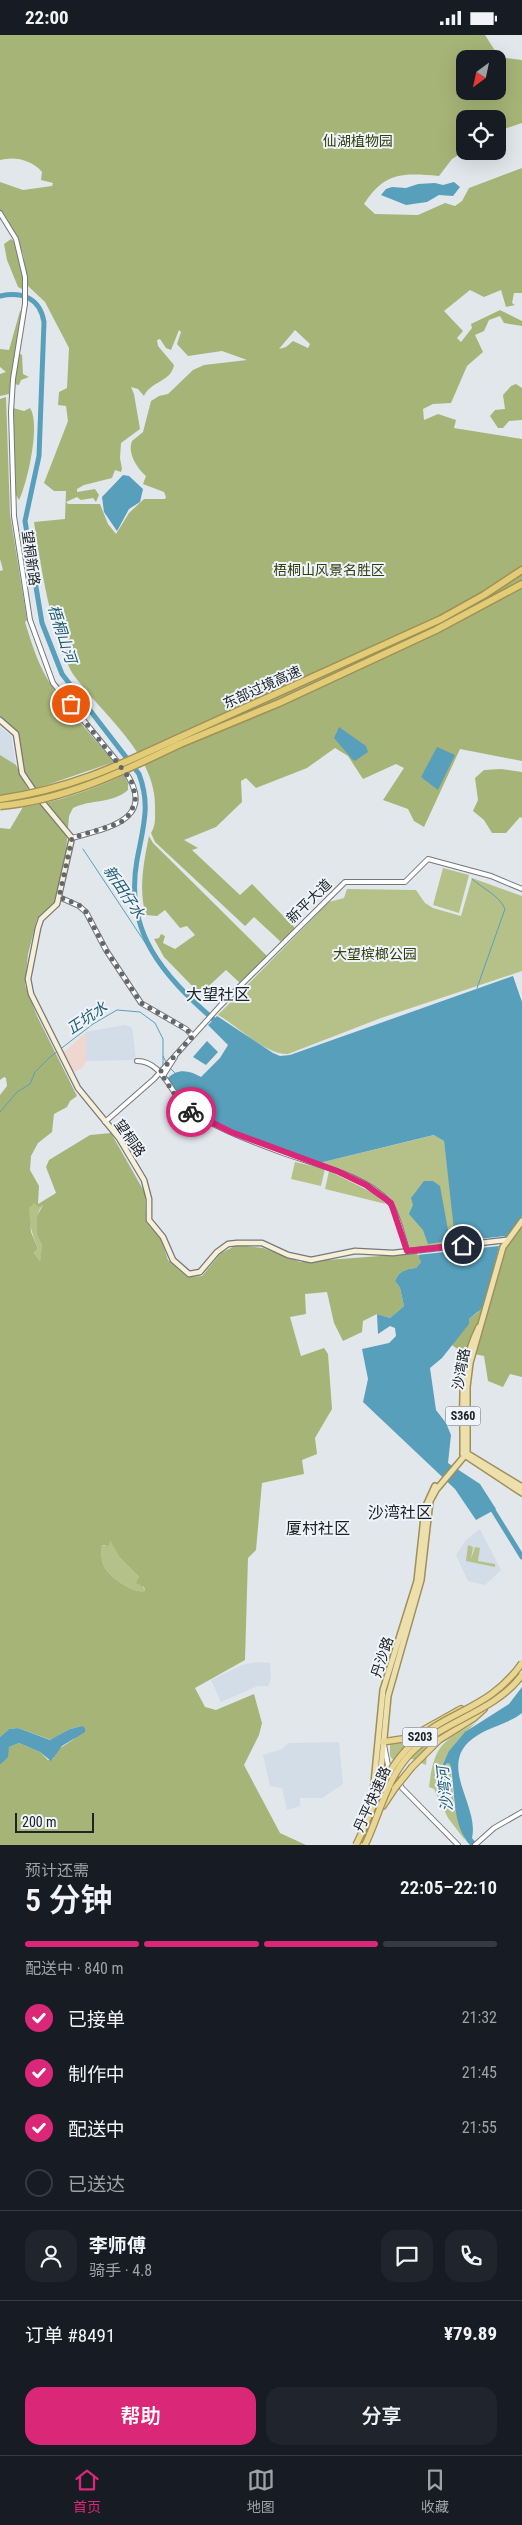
<!DOCTYPE html>
<html lang="zh">
<head>
<meta charset="utf-8">
<style>
	body { margin:0; font-family:"Roboto Condensed","Noto Sans SC",sans-serif; background:#20242c; color:#f1f3f6; height:100vh; display:flex; flex-direction:column; font-size:19px; white-space:nowrap }
	* { box-sizing:border-box; margin:0 }
	p { font-size:16px; color:#9ea1a6 }
	.icon { flex:none; width:28px; height:28px; fill:none; stroke:currentColor; stroke-width:2; stroke-linecap:round; stroke-linejoin:round }
	.map { position:relative; height:1810px; overflow:hidden }
	.panel { display:flex; flex-direction:column; background:#171b24; flex:1 }
	.panel>* { flex:none }
	.needle { width:32px; rotate:213deg }
	.controls { position:absolute; left:456px; top:15px; display:grid; gap:10px }
	.controls a { display:grid; place-items:center; width:50px; height:50px; border-radius:10px; background:#171b24; box-shadow:0 5px 20px #0002; font-size:25px }
	.scale { position:absolute; left:15px; bottom:12px; width:79px; box-sizing:border-box; padding-left:5px; border:2px solid #202224; border-top:0; font-size:14px; line-height:18px; white-space:nowrap; color:#202224; -webkit-text-stroke:4px #eff4fa; paint-order:stroke }
	.pin { position:absolute; display:grid; place-items:center; width:42px; height:42px; color:#fff; margin:-21px; border:2px solid #fff; border-radius:50%; box-shadow:0 1px 5px #0007 }
	.courier { position:absolute; display:grid; place-items:center; width:50px; height:50px; margin:-25px; border:4px solid #db2777; border-radius:50%; background:#fff; color:#222; box-shadow:0 1px 6px #0007 }
	.head em { font-style:normal; font-weight:600 }
	.head div { display:flex; flex-direction:column-reverse }
	.head { display:flex; align-items:center; justify-content:space-between; height:85px; padding:0 25px }
	h1 { font-size:32px; font-weight:600; line-height:38px }
	.bar { display:grid; grid-template-columns:repeat(4,1fr); gap:8px 5px; align-content:center; height:60px; padding:0 25px }
	.bar i { height:6px; border-radius:4px; background:#363941 }
	.bar .active { background:#db2777 }
	.bar p { grid-column:span 4 }
	.line { display:flex; align-items:center; gap:12px; padding:0 25px; border-top:1px solid #363941 }
	.line div { flex:1 }
	.round { display:grid; place-items:center; flex:none; width:52px; height:52px; border-radius:15px; background:#20242c }
	ol { padding:0 25px; list-style:none }
	li { display:flex; align-items:center; gap:15px; height:55px }
	li p { margin-inline-start:auto }
	li .icon { padding:5px; border-radius:50%; background:#db2777; color:#fff; stroke-width:4 }
	li:last-child { color:#9ea1a6 }
	li i { width:28px; height:28px; border:2px solid #363941; border-radius:50% }
	.cta { display:flex; gap:10px; margin-top:auto; padding:10px 25px }
	.cta a { flex:1; height:58px; border-radius:15px; background:#db2777; color:#fff; font-size:20px; font-weight:600; line-height:58px; text-align:center }
	.cta a+a { background:#20242c; color:#f1f3f6 }
	.status { display:flex; justify-content:space-between; align-items:center; height:35px; padding:0 25px; background:#171b24; direction:ltr }
	.status svg { height:14px; fill:currentColor }
	.dock { display:flex; justify-content:space-around; align-items:center; height:70px; border-top:1px solid #363941; background:#171b24; font-size:14px; color:#9ea1a6 }
	.dock a { display:grid; justify-items:center; gap:2px }
	.dock .active { color:#db2777 }
	.map>svg:first-child { display:block }
</style>
</head>
<body>
<div class="status"><b>22:00</b><svg viewBox="0 0 49 12"><path d="M0 12V9h3v3zM5 12V6h3v6zM10 12V3h3v9zM15 12V0h3v12zM26 1h20v11H26zM47 4h2v5h-2z"/></svg></div>
<div class="map">
<svg width="522" height="1810" viewBox="0 0 522 1810">
	<rect width="100%" height="100%" fill="#e2e7ec"/>
	<path fill="#efd6ce" d="M86,997V1026L82,1033L72,1038L63,1018Z"/>
	<path fill="#d2dde8" d="M0,692L11,701L16,730L0,720Z
		M124,990L131,992L133,997L136,1025L86,1026V997Z
		M480,1494L501,1535L485,1550L468,1546L456,1520L466,1505Z
		M257,1627L270,1628L271,1643L268,1651H258L221,1667L211,1645L242,1630Z
		M339,1707L343,1749L322,1763H300V1771L287,1775L282,1753L270,1751L263,1720L282,1714L288,1708Z"/>
	<path fill="#b5c189" d="M443,833L469,840L459,878L433,870Z
		M472,843L522,861V936L381,983L288,1019C265,1020 238,991 218,980L329,867L344,863L347,854L416,855L425,868L433,873L461,881Z
		M435,1100L444,1106L457,1214L409,1215L391,1166L360,1144L319,1128Z
		M295,1127L325,1134L321,1151L291,1144Z
		M329,1136L373,1158L386,1169L325,1154Z
		M34,1168L43,1170C32,1182 40,1195 42,1209C42,1214 41,1221 40,1226L34,1218L38,1214C33,1201 27,1185 29,1171Z
		M110,1504L119,1522L139,1542L145,1556C134,1559 111,1543 105,1533C101,1526 101,1518 102,1510L105,1511Z
		M468,1510L473,1512L471,1524L475,1512L480,1513L478,1526L495,1529V1532L466,1526Z
		M456,1672L462,1683C438,1699 429,1699 426,1730L410,1723L399,1732L390,1721V1707H405Z
		M476,1688C460,1701 449,1715 441,1732L447,1728L450,1729L454,1768L465,1805L448,1783L434,1754L429,1752C434,1712 440,1707 476,1688Z"/>
	<path fill="#a7b477" fill-rule="evenodd" d="M0,0H485L499,22L522,25V88L498,96V84H465V116L452,124L439,141C402,138 385,137 364,169L375,179L418,180L445,168L455,171L462,166L469,153L522,133V258H514L512,268L515,270L506,272L501,255L484,262L470,255L444,276L463,296L457,303L461,307L472,293L471,289L500,275L522,286V291L504,288L500,281L489,285L484,296L475,300L483,317L467,331L451,368L433,369L423,374L424,385L438,379L456,385L454,393L522,404V726L460,714L424,792L414,786L408,774L383,765L404,733L396,729L363,744L348,721L335,713L307,733L256,753L246,743L241,746L242,767L216,792L184,805L198,813L192,815L240,860L252,849L295,893L281,907L254,882L245,891L155,807L151,798C156,790 155,782 155,773C156,726 116,691 88,658C82,650 74,642 70,634C49,586 42,538 34,487L65,484L66,456H54L44,448L68,386L66,371L58,370L59,357L67,353L69,313L45,267L28,251L23,219L8,187L0,177V147L23,155L52,151L53,148L41,145L42,137C32,125 15,121 0,125ZM465,24H498V56H465ZM179,295L181,297L177,309L188,321L222,316L247,325L204,330L193,335L168,359L159,361L151,366L143,397L132,406C127,418 137,433 146,441L143,449L164,457L166,462L165,464H144L129,478L116,499L108,489L100,469H68L66,467L77,462L81,465L93,463L96,467L99,460L95,454L77,457V454L84,450L112,443L115,435L121,437L122,434L120,423L121,408L140,394L134,359L131,352L138,354L144,361C151,346 171,347 174,330L158,311L157,305L160,304L166,313L171,315ZM295,295L310,309L308,313L293,306L286,312L279,314Z
		M11,204C23,212 23,240 22,254L18,252L7,225L4,209Z
		M20,276H21L9,359L0,361V339L6,337L0,332V314L9,315Z
		M18,318L22,320L23,339L29,342L21,345L19,350L14,349Z
		M516,349L522,353V385L509,386L503,393H498L490,381L495,375L505,374L503,360L511,351Z
		M6,362L10,479L27,585L25,587C31,606 37,627 48,645C66,674 92,700 114,727L38,753H33C28,745 22,737 20,728C16,704 24,699 0,683V536L3,535L0,524V364Z
		M13,373L24,376L30,373C41,389 27,449 19,465L16,460Z
		M0,720L16,730L29,756L0,760Z
		M501,734L522,737V783L520,782L506,798H492L484,785L473,776L478,765L475,743L484,735Z
		M124,740L128,748V755C112,769 91,764 73,773L69,781L65,830L53,871L37,884L28,919L25,950L37,981L77,1061L70,1066L67,1072L54,1079L52,1097L38,1108L31,1121L30,1135L39,1151L38,1169L56,1158L46,1132L49,1125L90,1100L111,1098L145,1158L146,1187L161,1204L168,1225L187,1242L202,1241L221,1218L237,1210L263,1213L300,1227L420,1218L421,1227L416,1233C406,1234 399,1236 395,1246L400,1253L404,1271L390,1283L377,1279L363,1286L362,1297L343,1306L334,1288L327,1257L305,1259L306,1279L290,1282L301,1321L324,1313L328,1319L332,1374L315,1403L317,1419L302,1425L304,1439L262,1448L256,1515L248,1523L245,1625L195,1653L205,1672L216,1675L254,1659L262,1688L259,1700L244,1730L280,1798L306,1810H0V1730L7,1720L9,1712L19,1708L40,1717L48,1725L53,1724L56,1716L74,1704L82,1691L70,1694L51,1705L18,1693L9,1694L0,1702V1060L7,1051L6,1043L4,1042L0,1045V793L10,794L23,772C58,767 91,755 124,740ZM34,1168L39,1172L43,1170L37,1181V1199L42,1210L40,1226L34,1218L38,1214L31,1197L29,1173ZM110,1505L119,1522L139,1542L136,1548L144,1552L145,1556C134,1559 111,1543 105,1533C101,1526 101,1518 102,1510L109,1511Z
		M149,801L153,808L267,921L240,948L226,935L200,959L164,922L154,904L159,903L161,899L165,901L163,908L175,914L195,900L187,891L180,893L165,875L157,881L146,880C138,855 144,826 149,801Z
		M522,1181V1342L510,1339L503,1352L488,1346L484,1321L460,1316L452,1310L469,1284L478,1277L492,1240L499,1211Z"/>
	<path fill="#579fbb" d="M454,147L460,152L453,161L439,160L427,167L406,170L381,160L386,154L392,152L406,153L418,149L435,148L443,150Z
		M123,440L129,441L143,454L140,467L129,474L117,496L104,477L102,462Z
		M339,692L366,711L368,717L355,726L352,724L334,703Z
		M437,712L455,720L438,755L421,742Z
		M513,941L522,967V1181L499,1211L486,1264L481,1274L469,1284V1289L442,1323L430,1333L436,1375L446,1388L451,1400L448,1428L480,1449L496,1474L476,1485L455,1454L363,1367L368,1344L362,1314L389,1308L396,1301L395,1293L390,1291L378,1299L377,1279L390,1283L404,1271L400,1253L395,1246C399,1236 406,1234 416,1233L421,1227L419,1222L420,1218L456,1213L444,1106L434,1100L319,1128L232,1096L194,1077L180,1065L167,1044C177,1033 189,1035 201,1042L220,1023L228,1010L208,990L217,981L273,1018L280,1021L290,1020Z
		M207,1006L218,1017L206,1030L193,1022Z
		M424,1146H433L440,1151L450,1206L428,1209L423,1195L409,1179L413,1170L411,1163Z
		M522,1652V1678C508,1689 492,1691 478,1700C433,1727 480,1769 472,1803L478,1810H470C451,1789 456,1755 450,1729L447,1728L442,1734L441,1733L449,1716L465,1697L509,1669Z
		M82,1691L85,1693V1697L62,1711L51,1726L40,1717L19,1708L9,1712L8,1722L0,1730V1702L9,1694L18,1693L50,1705L70,1694Z"/>
	<path fill="#e2e7ec" d="M505,1201L501,1208H504L503,1209L499,1211L417,1220L418,1217L453,1212V1207Z"/>
	<g fill="none" stroke-linecap="round" stroke-linejoin="round">
		<path stroke="#579fbb" stroke-width="1" d="M83,814L148,912
			M472,844C483,854 499,860 505,874L477,953
			M163,1021L167,1029
			M169,1032L175,1038
			M0,1077L17,1057L30,1049L35,1037L50,1022L93,989L117,975L140,977L155,988L163,1004V1032"/>
		<path stroke="#579fbb" stroke-width="5" d="M0,261C22,256 40,263 44,287L39,421L25,486L42,588L62,639L139,739C151,771 143,792 137,825C124,897 163,940 213,984
			M493,1475L522,1522"/>
		<g stroke="#73787d" stroke-width="6">
			<path id="tertiary" d="M0,178L16,204L25,242V269L13,344L11,377L14,481L30,585L53,648L120,730
				M72,803C108,793 159,784 124,735
				M59,862L79,871L86,877L106,915L141,968L186,994L193,1001
				M137,1026C165,1026 172,1065 193,1078C221,1095 253,1107 283,1118C316,1130 365,1140 389,1167C397,1175 404,1205 407,1216
				M163,1041L175,1022
				M105,1087L154,1044L220,971L345,847H405L428,824L491,841L522,854
				M384,1710L388,1730L402,1753L458,1810
				M475,1810L494,1793L522,1777"/>
		</g>
		<g stroke="#73787d" stroke-width="7">
			<path id="secondary" d="M0,685L16,699L22,738L38,762L72,803L57,869L41,884L38,893L28,944L31,959L78,1053L119,1103L144,1145L149,1164V1185L163,1202L173,1225L189,1239L200,1237L217,1217L228,1209L237,1208H262L288,1220L311,1225L355,1216L393,1218L506,1205"/>
		</g>
		<g stroke="#9f9059" stroke-width="8">
			<path id="primary" d="M463,1418C464,1372 457,1335 479,1292
				M466,1418L522,1452
				M463,1419L522,1458
				M372,1769L383,1655L417,1546L425,1473L435,1451
				M377,1777L388,1661L421,1545L430,1466L436,1455L467,1418V1352L470,1328L503,1212L522,1186
				M360,1810L369,1785"/>
		</g>
		<g stroke="#9f9059" stroke-width="8">
			<path id="trunk" d="M382,1707L409,1703L461,1674
				M412,1732L439,1705L474,1683L484,1674
				M383,1771L395,1753"/>
		</g>
		<g stroke="#9f9059" stroke-width="9">
			<path id="motorway" d="M176,704L441,584L484,560L522,535
				M180,709L279,668L436,595L522,549"/>
		</g>
		<use href="#tertiary" stroke="#fff" stroke-width="4"/>
		<use href="#secondary" stroke="#f7f0d6" stroke-width="4.5"/>
		<use href="#primary" stroke="#eee0ad" stroke-width="5"/>
		<use href="#trunk" stroke="#e8d692" stroke-width="5.5"/>
		<use href="#motorway" stroke="#e3cc76" stroke-width="6"/>
		<g stroke="#9f9059" stroke-width="8" stroke-linecap="butt">
			<path id="trunk-bridge" d="M395,1753L412,1732
				M356,1810C374,1774 382,1736 413,1708C450,1674 489,1675 522,1628
				M365,1810C380,1779 386,1744 411,1718C443,1685 494,1678 522,1640"/>
		</g>
		<g stroke="#9f9059" stroke-width="9" stroke-linecap="butt">
			<path id="motorway-bridge" d="M0,764C68,754 114,733 176,704
				M0,771C65,765 122,737 180,709"/>
		</g>
		<use href="#trunk-bridge" stroke="#e8d692" stroke-width="5.5"/>
		<use href="#motorway-bridge" stroke="#e3cc76" stroke-width="6"/>
	</g>
	<g fill="none" stroke-linecap="round" stroke-linejoin="round">
		<path stroke="#64676a" stroke-width="5" stroke-dasharray="0 9" d="M71,669L131,745L136,762L131,778L120,788L72,803L59,862L79,870L86,877L106,915L141,968L186,994L193,1001L160,1037L179,1066L191,1077"/>
		<path stroke="#db2777" stroke-width="6" d="M191,1077L231,1097L337,1136L366,1150L391,1168L407,1216L463,1210"/>
	</g>
	<g text-anchor="middle" stroke-width="4" stroke-linejoin="round" paint-order="stroke">
		<g fill="#eff4fa" stroke="#5e6164" stroke-width="1">
			<rect x="445.5" y="1371.5" width="35" height="19" rx="4"/>
			<rect x="402.5" y="1692.5" width="35" height="19" rx="4"/>
		</g>
		<g font-size="12" font-weight="bold" fill="#202224">
			<text x="463" y="1385">S360</text>
			<text x="420" y="1706">S203</text>
		</g>
		<g font-size="14" fill="#363d0e" stroke="#eff4fa">
			<text x="358" y="111">仙湖植物园</text>
			<text x="329" y="540">梧桐山风景名胜区</text>
			<text x="375" y="924">大望槟榔公园</text>
		</g>
		<g font-size="14" fill="#202224" stroke="#eff4fa">
			<text transform="translate(31 523) rotate(82)" y="5">望桐新路</text>
			<text transform="translate(262 652) rotate(-24)" y="5">东部过境高速</text>
			<text transform="translate(309 866) rotate(-44)" y="5">新平大道</text>
			<text transform="translate(130 1103) rotate(55)" y="5">望桐路</text>
			<text transform="translate(461 1334) rotate(-80)" y="5">沙湾路</text>
			<text transform="translate(382 1622) rotate(-72)" y="5">丹沙路</text>
			<text transform="translate(372 1764) rotate(-66)" y="5">丹平快速路</text>
		</g>
		<g font-size="15" font-style="italic" fill="#235c71" stroke="#eff4fa">
			<text transform="translate(62 599) rotate(72)" y="5">梧桐山河</text>
			<text transform="translate(124 857) rotate(56)" y="5">新田仔水</text>
			<text transform="translate(87 983) rotate(-34)" y="5">正坑水</text>
			<text transform="translate(445 1754) rotate(-96)" y="5">沙湾河</text>
		</g>
		<g font-size="16" fill="#202224" stroke="#eff4fa">
			<text x="218" y="965">大望社区</text>
			<text x="400" y="1483">沙湾社区</text>
			<text x="318" y="1499">厦村社区</text>
		</g>
	</g>
</svg>
<div class="controls">
<a><svg class="needle" viewBox="-14 -14 28 28"><path d="M0-13l5 13h-10z" fill="#e53935"/><path d="M0 13l5-13h-10z" fill="#9ea1a6"/></svg></a>
<a><svg class="icon" aria-label="locate" viewBox="0 0 24 24"><circle cx="12" cy="12" r="6"/><path d="M12 2v4M12 18v4M2 12h4M18 12h4"/></svg></a>
</div>
<div class="scale">200 m</div>
<div class="pin" style="left:71px;top:669px;background:#ea580c"><svg class="icon" aria-label="bag" viewBox="0 0 24 24"><path d="M5 8h14l-1 12H6zM9 8a3 3 0 0 1 6 0"/></svg></div>
<div class="pin" style="left:463px;top:1210px;background:#1f2937"><svg class="icon" aria-label="home" viewBox="0 0 24 24"><path d="M3 11l9-7 9 7M6 9v11h12V9"/></svg></div>
<div class="courier" style="left:191px;top:1077px"><svg class="icon" aria-label="bike" viewBox="0 0 24 24"><circle cx="6" cy="16" r="4"/><circle cx="18" cy="16" r="4"/><path d="M6 16l4-8h5l3 8M10 8l3 8H6M13 5h3"/></svg></div>
</div>
<section class="panel">
<div class="head"><div><h1>5 分钟</h1><p>预计还需</p></div><em>22:05–22:10</em></div>
<div class="bar"><i class="active"></i><i class="active"></i><i class="active"></i><i></i><p>配送中 · 840 m</p></div>
<ol>
<li><svg class="icon" aria-label="check" viewBox="0 0 24 24"><path d="M5 12l5 5 9-10"/></svg>已接单<p>21:32</p></li>
<li><svg class="icon" aria-label="check" viewBox="0 0 24 24"><path d="M5 12l5 5 9-10"/></svg>制作中<p>21:45</p></li>
<li><svg class="icon" aria-label="check" viewBox="0 0 24 24"><path d="M5 12l5 5 9-10"/></svg>配送中<p>21:55</p></li>
<li><i></i>已送达</li>
</ol>
<div class="line" style="height:90px"><a class="round"><svg class="icon" aria-label="person" viewBox="0 0 24 24"><circle cx="12" cy="8" r="4"/><path d="M4 21q1-7 8-7t8 7"/></svg></a><div><b>李师傅</b><p>骑手 · 4.8</p></div><a class="round"><svg class="icon" aria-label="chat" viewBox="0 0 24 24"><path d="M4 5h16v11H9l-5 4z"/></svg></a><a class="round"><svg class="icon" aria-label="phone" viewBox="0 0 24 24"><path d="M5 4h4l2 5-3 2q2 4 5 5l2-3 5 2v4C11 20 4 13 5 4z"/></svg></a></div>
<div class="line" style="height:65px"><div>订单 #8491</div><b>¥79.89</b></div>
<div class="cta"><a>帮助</a><a>分享</a></div>
</section>
<nav class="dock">
<a class="active"><svg class="icon" aria-label="home" viewBox="0 0 24 24"><path d="M3 11l9-7 9 7M6 9v11h12V9"/></svg>首页</a>
<a><svg class="icon" aria-label="map" viewBox="0 0 24 24"><path d="M3 6l6-2 6 2 6-2v14l-6 2-6-2-6 2zM9 4v14M15 6v14"/></svg>地图</a>
<a><svg class="icon" aria-label="saved" viewBox="0 0 24 24"><path d="M7 4h10v16l-5-4-5 4z"/></svg>收藏</a>
</nav>
</body>
</html>
